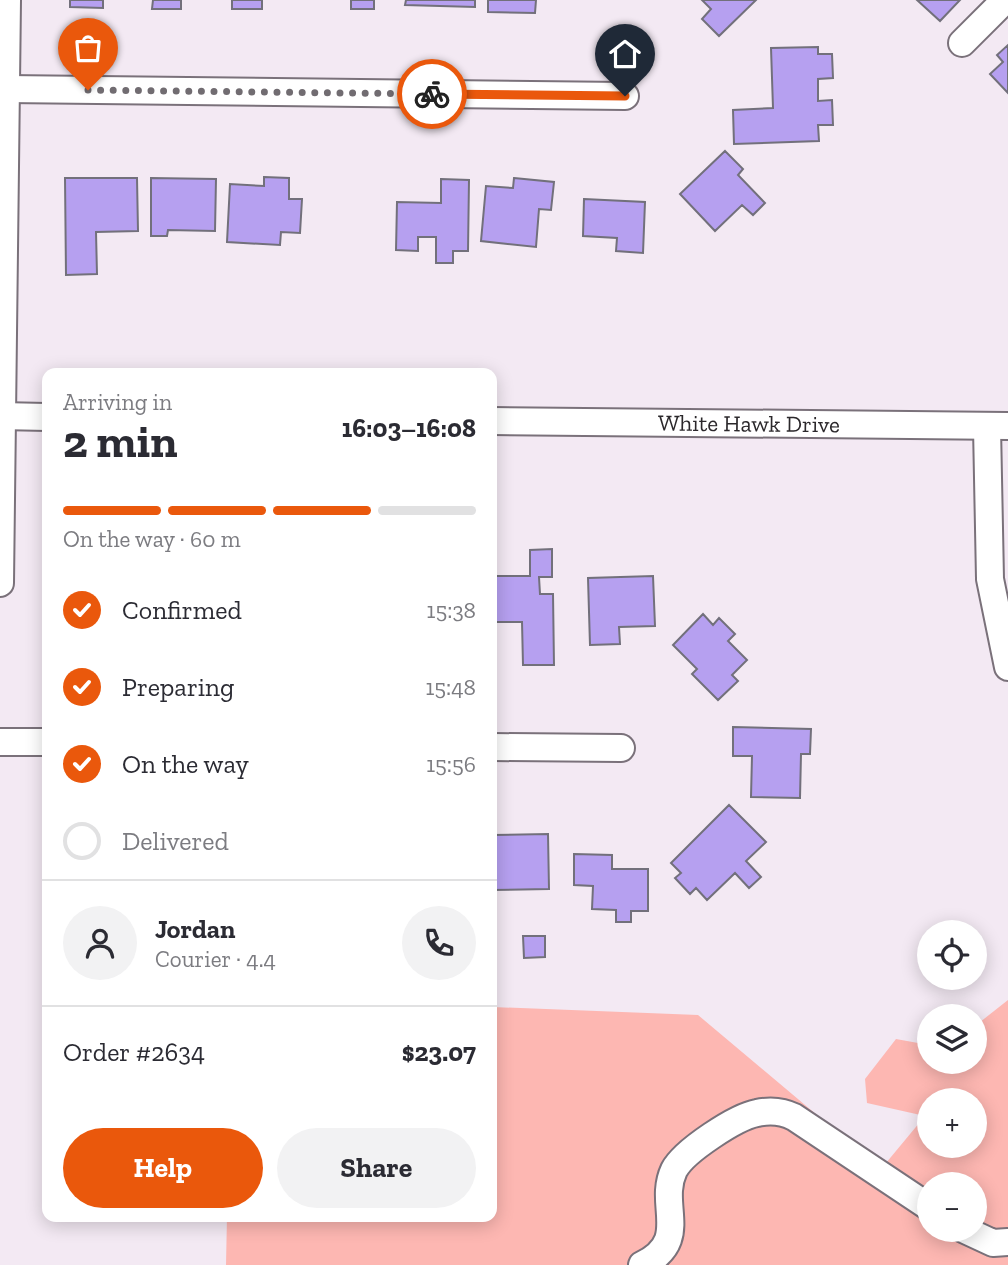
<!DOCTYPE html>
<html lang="en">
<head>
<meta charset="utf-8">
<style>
	body { margin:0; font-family:"Zilla Slab",serif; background:#f2f2f3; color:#2b2b33; height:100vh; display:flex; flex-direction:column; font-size:26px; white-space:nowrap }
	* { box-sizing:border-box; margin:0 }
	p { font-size:23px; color:#7c7c81 }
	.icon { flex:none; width:38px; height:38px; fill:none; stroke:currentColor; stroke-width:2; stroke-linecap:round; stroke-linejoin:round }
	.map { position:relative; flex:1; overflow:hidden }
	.sheet { position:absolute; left:42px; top:368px; width:455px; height:854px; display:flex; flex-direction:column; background:#fff; border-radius:14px; box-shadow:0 4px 18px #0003 }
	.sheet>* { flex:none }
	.tools { position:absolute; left:917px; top:920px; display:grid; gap:14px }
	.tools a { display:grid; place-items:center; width:70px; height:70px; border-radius:50%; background:#fff; box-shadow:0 4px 18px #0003; font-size:35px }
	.pin { position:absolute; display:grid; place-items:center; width:60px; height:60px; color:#fff; margin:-72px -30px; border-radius:50% 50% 50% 0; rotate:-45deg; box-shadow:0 0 7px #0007 }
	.pin .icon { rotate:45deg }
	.courier { position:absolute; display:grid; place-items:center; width:70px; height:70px; margin:-35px; border:5px solid #ea580c; border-radius:50%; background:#fff; color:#222; box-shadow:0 2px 9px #0007 }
	.headline em { font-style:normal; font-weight:700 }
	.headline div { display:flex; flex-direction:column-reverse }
	.headline { display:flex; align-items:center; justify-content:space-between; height:119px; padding:0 21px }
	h1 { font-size:46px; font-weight:700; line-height:52px }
	.bar { display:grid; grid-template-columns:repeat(4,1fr); gap:10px 7px; align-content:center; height:84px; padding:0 21px }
	.bar i { height:9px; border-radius:5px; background:#e1e1e2 }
	.bar .selected { background:#ea580c }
	.bar p { grid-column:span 4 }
	.line { display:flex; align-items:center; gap:18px; padding:0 21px; border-top:2px solid #e1e1e2 }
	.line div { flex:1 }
	.round { display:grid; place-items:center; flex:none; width:74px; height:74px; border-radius:37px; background:#f2f2f3 }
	ol { padding:0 21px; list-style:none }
	li { display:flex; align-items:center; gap:21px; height:77px }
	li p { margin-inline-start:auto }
	li .icon { padding:7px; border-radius:50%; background:#ea580c; color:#fff; stroke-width:4 }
	li:last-child { color:#7c7c81 }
	li i { width:38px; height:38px; border:4px solid #e1e1e2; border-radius:50% }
	.action { display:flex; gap:14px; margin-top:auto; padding:14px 21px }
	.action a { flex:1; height:80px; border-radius:42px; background:#ea580c; color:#fff; font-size:28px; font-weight:700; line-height:80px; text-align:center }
	.action a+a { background:#f2f2f3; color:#2b2b33 }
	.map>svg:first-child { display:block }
</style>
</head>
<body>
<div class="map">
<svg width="1008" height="1265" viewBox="0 0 1008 1265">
	<rect width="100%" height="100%" fill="#f3e9f3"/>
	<path fill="#fdb7b2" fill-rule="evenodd" d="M1008,1000V1265H226L227,1216H492V1007L698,1015L881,1169L925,1116L867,1103L865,1079L896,1039L929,1045V1062H975V1026ZM929,1101H975V1146H929ZM929,1185H975V1230H929Z"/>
	<path fill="#b6a0f0" stroke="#72707b" stroke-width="2" d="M70,0H103V8L70,7Z
		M153,0H181V9H152Z
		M232,0H262V9H232Z
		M351,0H374V9H351Z
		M406,0H475V7L405,5Z
		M488,0H536L535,13L488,12Z
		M702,0H756L719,36L702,19L711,9Z
		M917,0H960L940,21Z
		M1008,45V93L990,74L1003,62L997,55Z
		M818,47V54H832L833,78L818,79V101L832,100L833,125H818L819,141L734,144L733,110L773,108L771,48Z
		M725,151L743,169L738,175L765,203L753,215L742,205L715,231L680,194Z
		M264,177L289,178V199H302L300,233L281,232L280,245L227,242L230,184L264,186Z
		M65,178H137L138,231L96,232L97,274L66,275Z
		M151,178L216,179L215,231L168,230L167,236H151Z
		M514,178L554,182L551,210L539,209L536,247L481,241L486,186L513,188Z
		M441,179L469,180L468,251H453V263H436V237H418V251L396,250L397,202L441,203Z
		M584,199L645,202L643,253L616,251L617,238L583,236Z
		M552,549V577H539L540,594H553L554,665H523L522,622H492V576H530V550Z
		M653,576L655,626L619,627L620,644L590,645L588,578Z
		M703,614L713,625L719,618L735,634L728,641L747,660L732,675L738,681L718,700L692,674L697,669L673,645Z
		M733,727L811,729L810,754H801L800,798L751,797L752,756H733Z
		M729,805L766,842L746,861L761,877L749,888L735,873L707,900L696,888L690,894L675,878L681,873L671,863Z
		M548,834L549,889L492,890V835Z
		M574,854L612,855V869H648V911H631V922H616V910L592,909L593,886L574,885Z
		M523,936H545V957L524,958Z
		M99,1216H178V1220H99Z"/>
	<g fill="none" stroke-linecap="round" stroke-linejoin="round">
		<g stroke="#7a717a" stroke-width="30">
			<g id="minor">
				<path d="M962,43L1005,0"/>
				<path d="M6,89L625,96"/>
				<path d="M0,416L47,417"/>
				<path id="s1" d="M492,421L1008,426"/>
				<path d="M987,427L990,579L1008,667"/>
				<path d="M0,583L7,0"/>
				<path d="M0,742H47"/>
				<path d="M492,747L621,748"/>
				<path d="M965,1230L993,1243L1008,1242"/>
				<path d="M642,1265C692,1240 657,1206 674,1170C684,1151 736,1117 757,1113C771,1110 782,1111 794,1117L929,1207"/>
			</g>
		</g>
		<use href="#minor" stroke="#fff" stroke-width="26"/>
	</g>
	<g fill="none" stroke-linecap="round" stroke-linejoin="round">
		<path stroke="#716c71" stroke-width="7" stroke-dasharray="0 12.6" d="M88,90L432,94"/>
		<path stroke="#ea580c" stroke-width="9" d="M432,94L625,96"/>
	</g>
	<g text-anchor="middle" stroke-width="5" stroke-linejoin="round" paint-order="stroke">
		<g font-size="23" fill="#2b282b" stroke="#f3e9f3">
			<text dy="8" stroke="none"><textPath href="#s1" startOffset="257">White Hawk Drive</textPath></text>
		</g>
	</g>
</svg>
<div class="tools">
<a><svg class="icon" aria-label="locate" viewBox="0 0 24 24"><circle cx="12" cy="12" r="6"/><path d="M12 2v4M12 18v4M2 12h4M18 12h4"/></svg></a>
<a><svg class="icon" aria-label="layers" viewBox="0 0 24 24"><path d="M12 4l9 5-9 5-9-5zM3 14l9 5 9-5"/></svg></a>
<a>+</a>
<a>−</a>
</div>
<div class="pin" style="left:88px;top:90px;background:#ea580c"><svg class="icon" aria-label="bag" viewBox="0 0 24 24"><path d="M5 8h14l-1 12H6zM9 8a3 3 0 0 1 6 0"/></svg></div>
<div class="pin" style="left:625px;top:96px;background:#1f2937"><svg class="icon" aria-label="home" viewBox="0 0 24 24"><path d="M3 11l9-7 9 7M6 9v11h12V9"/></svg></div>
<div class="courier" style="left:432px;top:94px"><svg class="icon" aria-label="bike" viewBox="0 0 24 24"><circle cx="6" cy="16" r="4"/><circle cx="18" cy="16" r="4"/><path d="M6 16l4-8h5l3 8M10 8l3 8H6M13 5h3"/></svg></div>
<section class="sheet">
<div class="headline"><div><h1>2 min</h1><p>Arriving in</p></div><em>16:03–16:08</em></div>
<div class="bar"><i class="selected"></i><i class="selected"></i><i class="selected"></i><i></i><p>On the way · 60 m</p></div>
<ol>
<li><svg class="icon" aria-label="check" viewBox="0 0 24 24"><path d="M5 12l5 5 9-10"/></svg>Confirmed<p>15:38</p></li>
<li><svg class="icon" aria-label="check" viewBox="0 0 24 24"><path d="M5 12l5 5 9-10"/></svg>Preparing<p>15:48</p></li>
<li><svg class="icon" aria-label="check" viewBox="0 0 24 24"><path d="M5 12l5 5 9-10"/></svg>On the way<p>15:56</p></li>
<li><i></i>Delivered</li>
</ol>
<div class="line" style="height:126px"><a class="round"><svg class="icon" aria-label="person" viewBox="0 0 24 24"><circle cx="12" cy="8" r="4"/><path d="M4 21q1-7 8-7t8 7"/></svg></a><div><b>Jordan</b><p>Courier · 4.4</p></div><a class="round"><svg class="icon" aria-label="phone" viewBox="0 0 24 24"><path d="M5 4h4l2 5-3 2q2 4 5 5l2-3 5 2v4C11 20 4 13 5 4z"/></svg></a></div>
<div class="line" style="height:91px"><div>Order #2634</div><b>$23.07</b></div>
<div class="action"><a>Help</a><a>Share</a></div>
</section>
</div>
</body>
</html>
